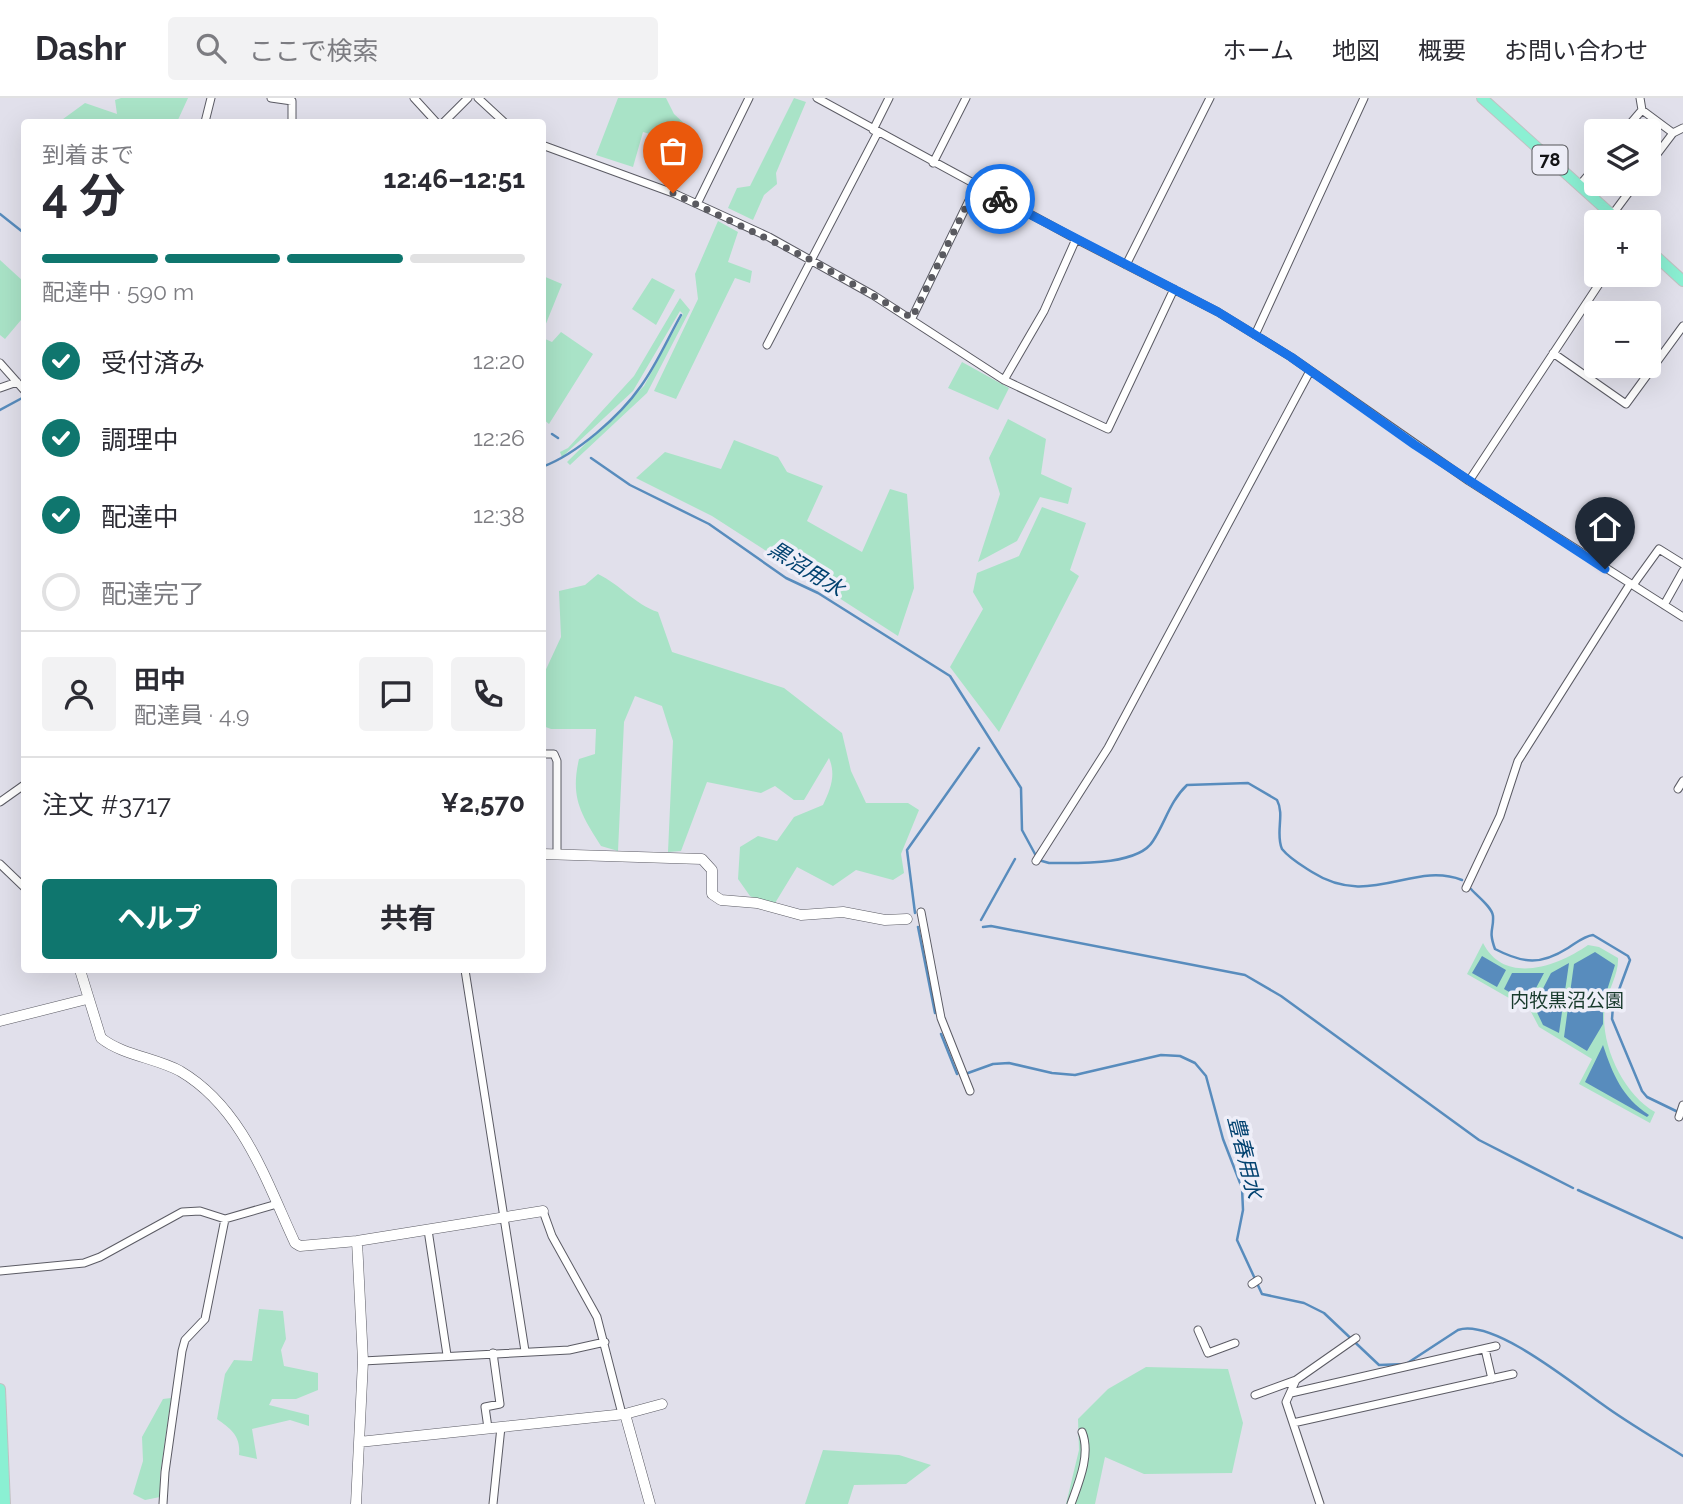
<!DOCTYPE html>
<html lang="ja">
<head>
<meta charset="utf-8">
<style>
	body { margin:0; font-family:Raleway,"Noto Sans JP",sans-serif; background:#f2f2f3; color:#2b2b33; height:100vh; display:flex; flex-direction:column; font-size:26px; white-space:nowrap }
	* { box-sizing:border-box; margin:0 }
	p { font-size:23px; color:#7c7c81 }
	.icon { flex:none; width:38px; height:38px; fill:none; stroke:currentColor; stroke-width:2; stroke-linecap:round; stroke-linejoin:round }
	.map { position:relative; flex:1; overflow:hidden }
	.side { position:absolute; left:21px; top:21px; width:525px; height:854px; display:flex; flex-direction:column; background:#fff; border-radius:7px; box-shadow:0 7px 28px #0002 }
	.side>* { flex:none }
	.controls { position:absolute; left:1584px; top:21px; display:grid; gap:14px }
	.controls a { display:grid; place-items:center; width:77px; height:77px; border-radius:7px; background:#fff; box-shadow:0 7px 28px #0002; font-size:35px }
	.pin { position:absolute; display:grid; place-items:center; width:60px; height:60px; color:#fff; margin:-72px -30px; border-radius:50% 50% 50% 0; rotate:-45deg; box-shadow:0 0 7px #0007 }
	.pin .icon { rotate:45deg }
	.courier { position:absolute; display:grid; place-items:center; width:70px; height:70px; margin:-35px; border:5px solid #1a73e8; border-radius:50%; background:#fff; color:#222; box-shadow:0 2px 9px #0007 }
	.head em { font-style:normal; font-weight:700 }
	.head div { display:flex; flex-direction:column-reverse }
	.head { display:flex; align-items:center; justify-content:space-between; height:119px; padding:0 21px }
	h1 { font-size:46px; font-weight:700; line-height:52px }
	.bar { display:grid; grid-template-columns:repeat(4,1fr); gap:10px 7px; align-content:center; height:84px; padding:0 21px }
	.bar i { height:9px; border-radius:5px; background:#e1e1e2 }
	.bar .selected { background:#0f766e }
	.bar p { grid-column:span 4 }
	.line { display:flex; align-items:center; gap:18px; padding:0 21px; border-top:2px solid #e1e1e2 }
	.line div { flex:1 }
	.round { display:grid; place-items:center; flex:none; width:74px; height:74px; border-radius:7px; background:#f2f2f3 }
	ol { padding:0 21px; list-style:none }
	li { display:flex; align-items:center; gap:21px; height:77px }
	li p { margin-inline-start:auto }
	li .icon { padding:7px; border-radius:50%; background:#0f766e; color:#fff; stroke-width:4 }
	li:last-child { color:#7c7c81 }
	li i { width:38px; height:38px; border:4px solid #e1e1e2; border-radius:50% }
	.action { display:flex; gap:14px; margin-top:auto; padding:14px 21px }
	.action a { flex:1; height:80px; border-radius:7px; background:#0f766e; color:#fff; font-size:28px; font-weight:700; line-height:80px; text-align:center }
	.action a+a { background:#f2f2f3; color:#2b2b33 }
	header { display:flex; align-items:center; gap:42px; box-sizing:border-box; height:98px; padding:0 35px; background:#fff; border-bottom:2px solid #e1e1e2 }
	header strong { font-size:33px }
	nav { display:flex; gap:38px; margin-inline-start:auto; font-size:24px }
	.search { width:490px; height:63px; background:#f2f2f3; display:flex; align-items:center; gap:18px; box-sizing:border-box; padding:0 24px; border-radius:7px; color:#7c7c81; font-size:26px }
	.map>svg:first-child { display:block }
</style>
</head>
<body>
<header>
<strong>Dashr</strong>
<div class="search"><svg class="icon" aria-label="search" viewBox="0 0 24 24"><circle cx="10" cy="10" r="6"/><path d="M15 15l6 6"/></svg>ここで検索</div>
<nav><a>ホーム</a><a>地図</a><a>概要</a><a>お問い合わせ</a></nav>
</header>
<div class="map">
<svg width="1683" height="1406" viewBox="0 0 1683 1406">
	<rect width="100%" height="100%" fill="#e1e0eb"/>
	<path fill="#a9e3c7" d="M121,0H188L177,24H59L85,5L117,16L115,2Z
		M618,0H666L674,16L687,28L675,43L643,34L633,69L596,57Z
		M794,0L806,4L776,75L777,86L764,97L753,122L728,110L737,90L750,88Z
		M718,123L738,134L728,164L752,173L750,185L735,180L676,301L654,293L698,201L695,176Z
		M0,162L24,184V225L21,222L5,241L0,237Z
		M543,178L562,186L543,233Z
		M652,180L675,192L656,227L632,211Z
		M680,200L690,212L647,295L570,367L567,364L644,288L683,216L680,213L633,293L562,359L560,354L568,350L634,278Z
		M561,234L593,256L549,326L543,321V240L552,244Z
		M962,264L1009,290L998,312L948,290Z
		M1008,321L1046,341L1041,376L1072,390L1068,406L1040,399L1017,443L978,464L1000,396L989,360Z
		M734,342L778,359L787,374L823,388L807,423L862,454L890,391L907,396L914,490L898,538L712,418L636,380L665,354L721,371Z
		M1042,409L1086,425L1070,472L1079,478L999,634L950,569L983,511L973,494L977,475L1019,458Z
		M598,476C621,487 634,506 658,514L672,554L784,590L842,635L851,673L866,705H908L919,712L901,756L904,775L893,782L856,772L833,788L797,769L772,810L750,798L738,781L740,749L758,738L777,743L794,719L823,707C831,690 836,677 829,660L804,702H794L775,688L761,695L707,684L681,753L668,754L673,643L662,608L635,598L624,624L618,753L601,748C581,716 570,700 579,661L595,656L596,631H551L543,628L542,580L561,539L559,493L585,487Z
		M1483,845C1505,888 1558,868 1588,847L1599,849L1618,860C1619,876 1608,892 1605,908C1599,945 1623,996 1655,1014L1650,1025L1579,986L1592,961L1539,929L1530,912L1467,876Z
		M259,1211L283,1213L286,1241L281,1252L284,1268L318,1275V1292L296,1301H272L269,1307L309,1317V1328L290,1322L252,1331L257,1361L239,1357C241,1338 231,1331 217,1321L225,1276L234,1262L252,1263Z
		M1146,1269L1228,1271L1243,1325L1232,1375L1144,1376L1105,1359L1095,1406H1066L1079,1352L1078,1321L1108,1291Z
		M171,1300L160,1377V1399L145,1402L133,1396L143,1363L142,1339L163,1301Z
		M823,1352L899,1357L931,1367L906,1386L854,1387L848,1406H805Z"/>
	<path fill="#588cbd" d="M1595,854L1615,867L1603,905V926L1587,953L1564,939L1574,866Z
		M1482,858L1506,872L1497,889L1472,875Z
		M1569,865L1559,935L1543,927L1534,908L1551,875Z
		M1512,875H1544L1528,905L1504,891Z
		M1603,947C1613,977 1622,999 1649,1017L1647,1019L1585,984Z"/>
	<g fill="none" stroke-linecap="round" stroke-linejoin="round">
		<path stroke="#588cbd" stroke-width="2.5" d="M0,116L24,135
			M0,312L24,299
			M542,328L544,329
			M552,336L558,340
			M591,360L630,387L709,426L786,480L818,495L950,578L1021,690L1022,732L1035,756
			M542,369C577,356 620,318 641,288C657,266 668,240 681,217
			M1042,763L1049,765C1075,765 1138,768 1153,743C1165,725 1170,703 1187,687L1248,685L1277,702C1285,717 1275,735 1282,751C1290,761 1301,767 1312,774C1370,811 1412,763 1462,782
			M1471,791C1477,798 1492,809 1493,818C1494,832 1488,832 1495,851C1524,866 1541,867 1568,850C1576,845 1584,838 1593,837L1628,858L1630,862L1613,908L1612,921L1642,993L1647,999L1676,1013
			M915,815L907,752L979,650
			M981,822L1015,761
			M918,829L935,915
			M983,829L991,828L1245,877L1281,898L1479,1042L1573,1090
			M941,936L957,976
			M968,975L993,966L1009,965L1052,975L1075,977L1161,957L1180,958L1195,965L1206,978L1223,1041L1242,1090L1243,1112L1237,1142L1262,1196L1304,1205L1324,1215L1379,1267L1406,1266L1458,1232C1493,1220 1573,1286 1602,1306C1628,1325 1656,1341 1683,1358
			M1578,1092L1683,1140"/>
		<g stroke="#5b5b64" stroke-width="9">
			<path id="street" d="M271,0L292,3V23
				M414,0L436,24
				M478,0L504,24
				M817,0L1076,141L1218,214L1291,259L1469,383L1683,519
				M1642,12L1673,35
				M205,24L211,0
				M444,24L468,0
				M873,32L889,0
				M1624,33L1642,12L1640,0
				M542,47L673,95L769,139L873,197L1004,282L1108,331L1174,191
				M933,65L966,0
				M1648,68L1673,35L1683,30
				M1579,88L1596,68
				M697,106L749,0
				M1612,117L1635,86
				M1126,167L1210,0
				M912,220L976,88
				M1255,237L1364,0
				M767,247L878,34
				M1553,255L1626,306L1683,228
				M0,265L24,292
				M1004,282L1044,213L1076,141
				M0,290L17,284
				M1469,383L1605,177
				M1633,487L1659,451L1683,466
				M1664,507L1683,473
				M542,656H554L557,663V755
				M1678,691L1683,683
				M0,704L24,687
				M1036,763L1108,650L1310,273
				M0,766L24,789
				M1466,790L1500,718L1518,663L1630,486
				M921,814L941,920L970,993
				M465,872L525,1253
				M1679,1019L1683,1007
				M543,1113L552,1138L597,1219L622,1316
				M428,1132L447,1257
				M0,1173L84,1165L100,1159L182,1114L200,1113L225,1121L277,1106
				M1252,1186L1258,1182
				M1198,1232L1208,1255L1235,1245
				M1485,1251L1492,1281
				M363,1263L569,1252L605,1244
				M1291,1295L1496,1248
				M1255,1297L1296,1282
				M1293,1325L1513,1276
				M488,1330L485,1309L500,1306L493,1255
				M163,1406L165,1374L182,1253L185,1242L205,1221L225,1121
				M493,1406L501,1329
				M1071,1406C1079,1384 1091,1356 1082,1334
				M1320,1406L1286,1304L1296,1282L1356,1240"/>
		</g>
		<g stroke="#5b5b64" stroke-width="11">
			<path id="secondary" d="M542,756L702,761L712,772V796L721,802L757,805L801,817L843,814L885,822L907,821
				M80,872L101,940C122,957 156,960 180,973C243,1010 266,1083 295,1145L300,1148L357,1143L543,1113
				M0,923L87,901
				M625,1316L650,1406
				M359,1344L625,1316L662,1306
				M356,1406L363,1263L357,1143"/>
		</g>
		<g stroke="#c1c1c2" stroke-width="12">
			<path id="primary" d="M1482,0L1620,124
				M1648,151L1683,183
				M0,1291L5,1406"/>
		</g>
		<use href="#street" stroke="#fff" stroke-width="7"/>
		<use href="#secondary" stroke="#fff" stroke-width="10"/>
		<use href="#primary" stroke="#8bf0d3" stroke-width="10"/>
	</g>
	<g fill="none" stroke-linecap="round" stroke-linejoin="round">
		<path stroke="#5a5a60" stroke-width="7" stroke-dasharray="0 12.6" d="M673,95L811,162L912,220L976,88L1000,101"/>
		<path stroke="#1a73e8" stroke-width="9" d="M1000,101L1218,214L1291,259L1415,347L1605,471"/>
	</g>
	<g text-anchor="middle" stroke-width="7" stroke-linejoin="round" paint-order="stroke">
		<rect fill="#eeeef8" stroke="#545459" stroke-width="2" x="1532.5" y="47.5" width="35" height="29" rx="5"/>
		<g font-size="18" font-weight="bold" fill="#121215">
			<text x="1550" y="68">78</text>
		</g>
		<g font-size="19" fill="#183a2c" stroke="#eeeef8">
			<text x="1567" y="909">内牧黒沼公園</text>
		</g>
		<g font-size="21" font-style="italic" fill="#00416f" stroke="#eeeef8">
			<text transform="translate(806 471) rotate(32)" y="7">黒沼用水</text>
			<text transform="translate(1245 1059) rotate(76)" y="7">豊春用水</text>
		</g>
	</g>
</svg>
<div class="controls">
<a><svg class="icon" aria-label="layers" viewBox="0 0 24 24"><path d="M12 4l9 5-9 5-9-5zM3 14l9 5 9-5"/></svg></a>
<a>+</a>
<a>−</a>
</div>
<div class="pin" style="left:673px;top:95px;background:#ea580c"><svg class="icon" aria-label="bag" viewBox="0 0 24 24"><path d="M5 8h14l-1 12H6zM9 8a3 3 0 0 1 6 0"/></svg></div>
<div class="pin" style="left:1605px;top:471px;background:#1f2937"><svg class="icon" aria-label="home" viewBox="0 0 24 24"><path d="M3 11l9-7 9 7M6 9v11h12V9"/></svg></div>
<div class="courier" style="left:1000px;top:101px"><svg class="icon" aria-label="bike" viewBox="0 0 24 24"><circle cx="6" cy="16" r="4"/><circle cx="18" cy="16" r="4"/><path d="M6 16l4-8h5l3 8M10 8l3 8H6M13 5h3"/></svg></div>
<section class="side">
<div class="head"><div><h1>4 分</h1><p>到着まで</p></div><em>12:46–12:51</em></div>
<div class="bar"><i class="selected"></i><i class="selected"></i><i class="selected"></i><i></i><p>配達中 · 590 m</p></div>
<ol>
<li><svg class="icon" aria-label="check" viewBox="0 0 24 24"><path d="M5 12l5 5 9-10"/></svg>受付済み<p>12:20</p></li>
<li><svg class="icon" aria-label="check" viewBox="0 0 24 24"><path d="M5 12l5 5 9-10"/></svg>調理中<p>12:26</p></li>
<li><svg class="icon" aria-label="check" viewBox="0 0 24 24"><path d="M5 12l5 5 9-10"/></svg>配達中<p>12:38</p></li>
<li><i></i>配達完了</li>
</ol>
<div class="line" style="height:126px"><a class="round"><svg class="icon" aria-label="person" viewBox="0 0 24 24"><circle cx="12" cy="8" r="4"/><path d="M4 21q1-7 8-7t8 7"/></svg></a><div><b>田中</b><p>配達員 · 4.9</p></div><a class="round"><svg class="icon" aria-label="chat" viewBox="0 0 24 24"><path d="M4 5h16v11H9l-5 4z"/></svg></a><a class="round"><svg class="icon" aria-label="phone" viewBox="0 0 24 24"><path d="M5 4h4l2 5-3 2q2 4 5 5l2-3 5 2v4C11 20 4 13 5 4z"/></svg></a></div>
<div class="line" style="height:91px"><div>注文 #3717</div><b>¥2,570</b></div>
<div class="action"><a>ヘルプ</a><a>共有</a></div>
</section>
</div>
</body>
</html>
